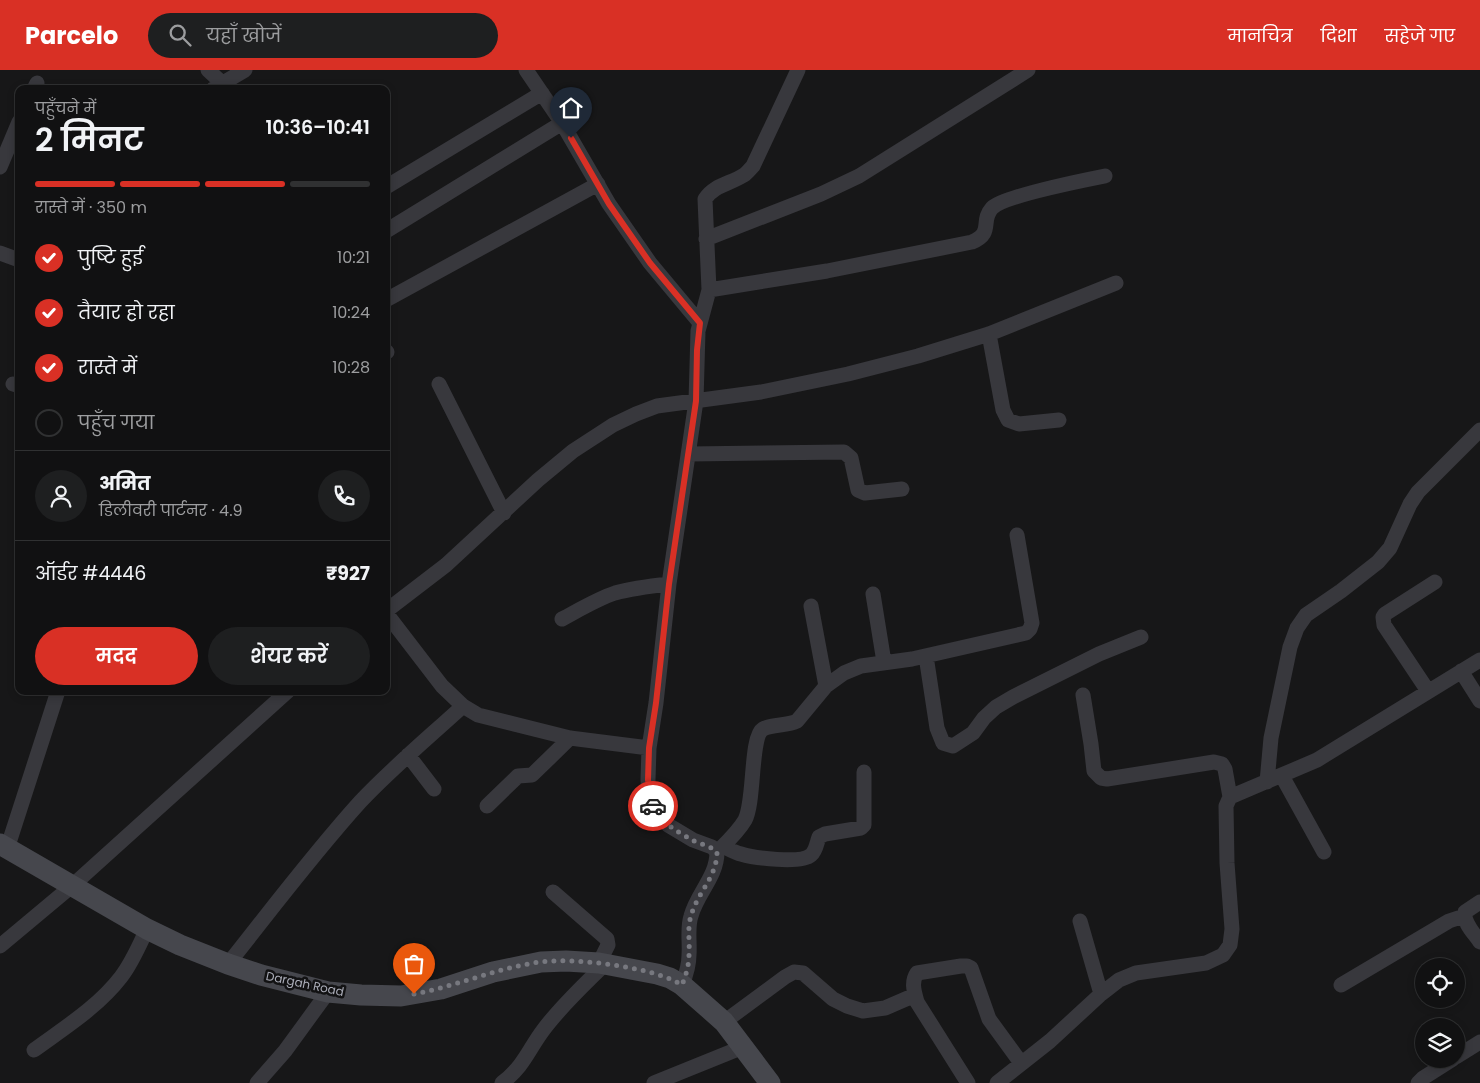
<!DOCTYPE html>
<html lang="hi">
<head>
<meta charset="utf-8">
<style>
	body { margin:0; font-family:Poppins,"Noto Sans Devanagari",sans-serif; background:#1e1f20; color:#f1f3f6; height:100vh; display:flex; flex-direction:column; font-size:19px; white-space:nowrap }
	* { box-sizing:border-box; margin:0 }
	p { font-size:16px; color:#9c9d9f }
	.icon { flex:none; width:28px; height:28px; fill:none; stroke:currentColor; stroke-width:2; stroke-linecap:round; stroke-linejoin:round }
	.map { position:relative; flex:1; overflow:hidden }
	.drawer { position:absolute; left:15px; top:15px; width:375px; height:610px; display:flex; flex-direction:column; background:#111112; border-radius:10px; box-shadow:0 2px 8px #0003,0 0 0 1px #303132 }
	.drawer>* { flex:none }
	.fabs { position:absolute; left:1415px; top:888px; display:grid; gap:10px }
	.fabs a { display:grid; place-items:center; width:50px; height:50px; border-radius:50%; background:#111112; box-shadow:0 2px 8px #0003,0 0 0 1px #303132; font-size:25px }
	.pin { position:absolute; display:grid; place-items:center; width:42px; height:42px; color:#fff; margin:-51px -21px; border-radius:50% 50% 50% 0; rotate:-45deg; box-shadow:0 0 5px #0007 }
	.pin .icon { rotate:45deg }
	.courier { position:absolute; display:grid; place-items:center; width:50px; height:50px; margin:-25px; border:4px solid #d93025; border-radius:50%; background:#fff; color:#222; box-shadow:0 1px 6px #0007 }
	.summary em { font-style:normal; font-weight:600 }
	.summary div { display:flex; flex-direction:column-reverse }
	.summary { display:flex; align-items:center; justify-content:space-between; height:85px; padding:0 20px }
	h1 { font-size:32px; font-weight:600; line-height:38px }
	.bar { display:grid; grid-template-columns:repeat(4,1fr); gap:8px 5px; align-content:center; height:60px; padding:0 20px }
	.bar i { height:6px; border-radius:4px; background:#303132 }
	.bar .active { background:#d93025 }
	.bar p { grid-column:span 4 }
	.line { display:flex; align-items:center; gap:12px; padding:0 20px; border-top:1px solid #303132 }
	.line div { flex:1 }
	.round { display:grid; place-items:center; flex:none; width:52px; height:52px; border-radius:26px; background:#1e1f20 }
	ol { padding:0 20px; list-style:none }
	li { display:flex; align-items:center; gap:15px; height:55px }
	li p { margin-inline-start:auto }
	li .icon { padding:5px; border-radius:50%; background:#d93025; color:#fff; stroke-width:4 }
	li:last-child { color:#9c9d9f }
	li i { width:28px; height:28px; border:2px solid #303132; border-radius:50% }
	.cta { display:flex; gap:10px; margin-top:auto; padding:10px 20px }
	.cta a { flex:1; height:58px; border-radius:30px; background:#d93025; color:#fff; font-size:20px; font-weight:600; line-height:58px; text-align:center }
	.cta a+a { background:#1e1f20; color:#f1f3f6 }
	header { display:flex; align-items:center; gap:30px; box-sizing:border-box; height:70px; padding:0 25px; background:#d93025; color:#fff }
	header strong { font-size:24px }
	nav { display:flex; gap:28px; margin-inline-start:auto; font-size:18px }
	.search { width:350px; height:45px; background:#1e1f20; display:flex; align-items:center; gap:12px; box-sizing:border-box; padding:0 18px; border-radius:28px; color:#9c9d9f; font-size:19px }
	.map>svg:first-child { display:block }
</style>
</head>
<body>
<header>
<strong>Parcelo</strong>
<div class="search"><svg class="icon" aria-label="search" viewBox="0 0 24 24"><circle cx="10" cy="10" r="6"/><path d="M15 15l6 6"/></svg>यहाँ खोजें</div>
<nav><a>मानचित्र</a><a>दिशा</a><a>सहेजे गए</a></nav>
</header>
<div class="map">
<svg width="1480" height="1013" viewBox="0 0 1480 1013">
	<rect width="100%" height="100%" fill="#171718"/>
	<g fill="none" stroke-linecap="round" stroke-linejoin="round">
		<path stroke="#38383d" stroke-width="15" d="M208,0L222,13
			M526,0L562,53L609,134L650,193L700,253
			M34,19L37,13
			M213,19L245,0
			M0,97L19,52
			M386,117L542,23
			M386,161L562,53
			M706,169L821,124L859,106L1028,0
			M0,183L19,190
			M709,220L827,201L972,172C994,163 980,151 992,138C1004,126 1085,110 1105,106
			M386,230L598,114
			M989,264L1003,340L1008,350L1019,354L1059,350
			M386,281L387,282
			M13,314L19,316
			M439,314L504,443
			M689,384L844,382L851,388L858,420L865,423L902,419
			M873,524L884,592
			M811,536L826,616
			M386,541L446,495L538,410L573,381L613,355L636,344L657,336L761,322L848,304L918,286L989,264L1116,213
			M386,543L442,616L463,636L478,645L570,668L649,678
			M562,549C579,540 597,529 615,523C633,518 651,516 669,514
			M926,586L937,658L943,673L953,676L973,663L984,648L996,637L1013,627L1099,584L1141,567
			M1461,601L1480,631
			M1428,621L1384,555L1383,547L1385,544L1435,512
			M1083,625L1091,674L1094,701L1101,708L1107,709L1214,692L1222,694L1225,699L1230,727
			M408,685L434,719
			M1282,706L1324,782
			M1267,712L1271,668L1290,577L1297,558L1306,545L1341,521L1378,492L1390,478L1410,434L1418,422L1480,360
			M487,736L518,706L532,705L570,668
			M723,776C729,779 735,783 741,784C754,788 801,794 811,785C816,781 817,772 819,767L825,764L861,758L864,755V702
			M7,779L58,621
			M717,782C727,772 738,762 745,750C755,731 750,667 763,659C773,654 787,656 797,651L826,616L844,603L861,596L912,589L1026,563L1030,559L1032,553L1017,465
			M553,822L607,869L608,875L599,893
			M1480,832L1465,842C1463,853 1474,863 1480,872
			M1080,851L1101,924
			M0,876L73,815L288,621
			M228,894C271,840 313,784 360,732C392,698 428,668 463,636
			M682,915C686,905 689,895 689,885C690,872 687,858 691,846C697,823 717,807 717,782L712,777L693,770L668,755L654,739L649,723L648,710L649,678L656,633L669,514L696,331L698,261L709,220L705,129C714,115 730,114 744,105C747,103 750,99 753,96L798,0
			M1341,915L1449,851L1464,846
			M724,952L785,907L794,902L803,903L833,929L847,936L863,941L885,938L915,925
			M34,980C64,958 98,937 121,907C132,893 139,876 147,859
			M1456,987L1480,972
			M257,1013L285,981L328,922
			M502,1013C525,995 528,980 544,959C562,935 584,915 605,894
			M654,1013L743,977
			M968,1013L917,932C914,921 911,912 917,903L961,896H967L971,898L989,949L1021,993
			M997,1013L1050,971L1101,924L1119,910L1136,903L1206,893L1223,885L1230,875L1232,859L1227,793L1226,736L1230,727L1317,690L1480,590
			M1418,1013L1423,1008L1453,989"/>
		<path stroke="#46474d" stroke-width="21" d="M0,774L147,859L180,875L228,894L261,905L328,922L361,925L401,926L441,919L493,902L541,892L566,891L599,893L657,904L670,908L682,915L724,952L770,1013"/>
	</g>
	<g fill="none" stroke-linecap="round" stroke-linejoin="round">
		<path stroke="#77787f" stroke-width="5" stroke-dasharray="0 9" d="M414,924C457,916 497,898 540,892C567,889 594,892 620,896C642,900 663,904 682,915C686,905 689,895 689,885C690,872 687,858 691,846C697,823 717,807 717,782C709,775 700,774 692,770C678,762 658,751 653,736"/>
		<path stroke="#d93025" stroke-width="6" d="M571,68L609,134L650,193L700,253L697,280L696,331L669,514L656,633L649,678L648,710L653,736"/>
	</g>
	<g text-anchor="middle" stroke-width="5" stroke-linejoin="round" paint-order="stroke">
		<g font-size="12" fill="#aaacb7" stroke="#121213">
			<text transform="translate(305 914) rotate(12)" y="4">Dargah Road</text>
		</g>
	</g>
</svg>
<div class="fabs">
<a><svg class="icon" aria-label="locate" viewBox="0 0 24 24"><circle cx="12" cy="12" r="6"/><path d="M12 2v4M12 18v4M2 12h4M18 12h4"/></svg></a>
<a><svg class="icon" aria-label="layers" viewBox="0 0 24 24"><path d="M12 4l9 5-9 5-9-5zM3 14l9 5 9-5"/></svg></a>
</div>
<div class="pin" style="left:414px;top:924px;background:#ea580c"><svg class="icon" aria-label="bag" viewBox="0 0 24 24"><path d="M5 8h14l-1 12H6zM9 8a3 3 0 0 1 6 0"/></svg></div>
<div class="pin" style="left:571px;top:68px;background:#1f2937"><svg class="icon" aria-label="home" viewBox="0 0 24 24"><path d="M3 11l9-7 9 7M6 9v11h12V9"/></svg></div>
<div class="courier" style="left:653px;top:736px"><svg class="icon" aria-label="car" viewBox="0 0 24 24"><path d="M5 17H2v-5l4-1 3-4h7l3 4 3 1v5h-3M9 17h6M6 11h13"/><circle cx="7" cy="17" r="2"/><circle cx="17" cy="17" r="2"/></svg></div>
<section class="drawer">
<div class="summary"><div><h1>2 मिनट</h1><p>पहुँचने में</p></div><em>10:36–10:41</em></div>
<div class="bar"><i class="active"></i><i class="active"></i><i class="active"></i><i></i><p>रास्ते में · 350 m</p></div>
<ol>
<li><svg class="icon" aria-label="check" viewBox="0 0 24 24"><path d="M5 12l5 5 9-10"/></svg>पुष्टि हुई<p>10:21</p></li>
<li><svg class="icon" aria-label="check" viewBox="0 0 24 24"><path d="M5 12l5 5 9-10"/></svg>तैयार हो रहा<p>10:24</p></li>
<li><svg class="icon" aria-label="check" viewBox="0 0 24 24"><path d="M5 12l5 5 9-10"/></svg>रास्ते में<p>10:28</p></li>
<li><i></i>पहुँच गया</li>
</ol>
<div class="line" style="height:90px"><a class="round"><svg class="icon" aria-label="person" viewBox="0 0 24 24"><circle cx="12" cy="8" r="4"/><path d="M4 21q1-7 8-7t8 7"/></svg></a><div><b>अमित</b><p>डिलीवरी पार्टनर · 4.9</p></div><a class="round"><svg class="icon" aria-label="phone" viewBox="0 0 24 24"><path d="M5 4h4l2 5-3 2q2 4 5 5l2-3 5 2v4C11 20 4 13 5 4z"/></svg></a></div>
<div class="line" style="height:65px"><div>ऑर्डर #4446</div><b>₹927</b></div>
<div class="cta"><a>मदद</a><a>शेयर करें</a></div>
</section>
</div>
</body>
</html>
